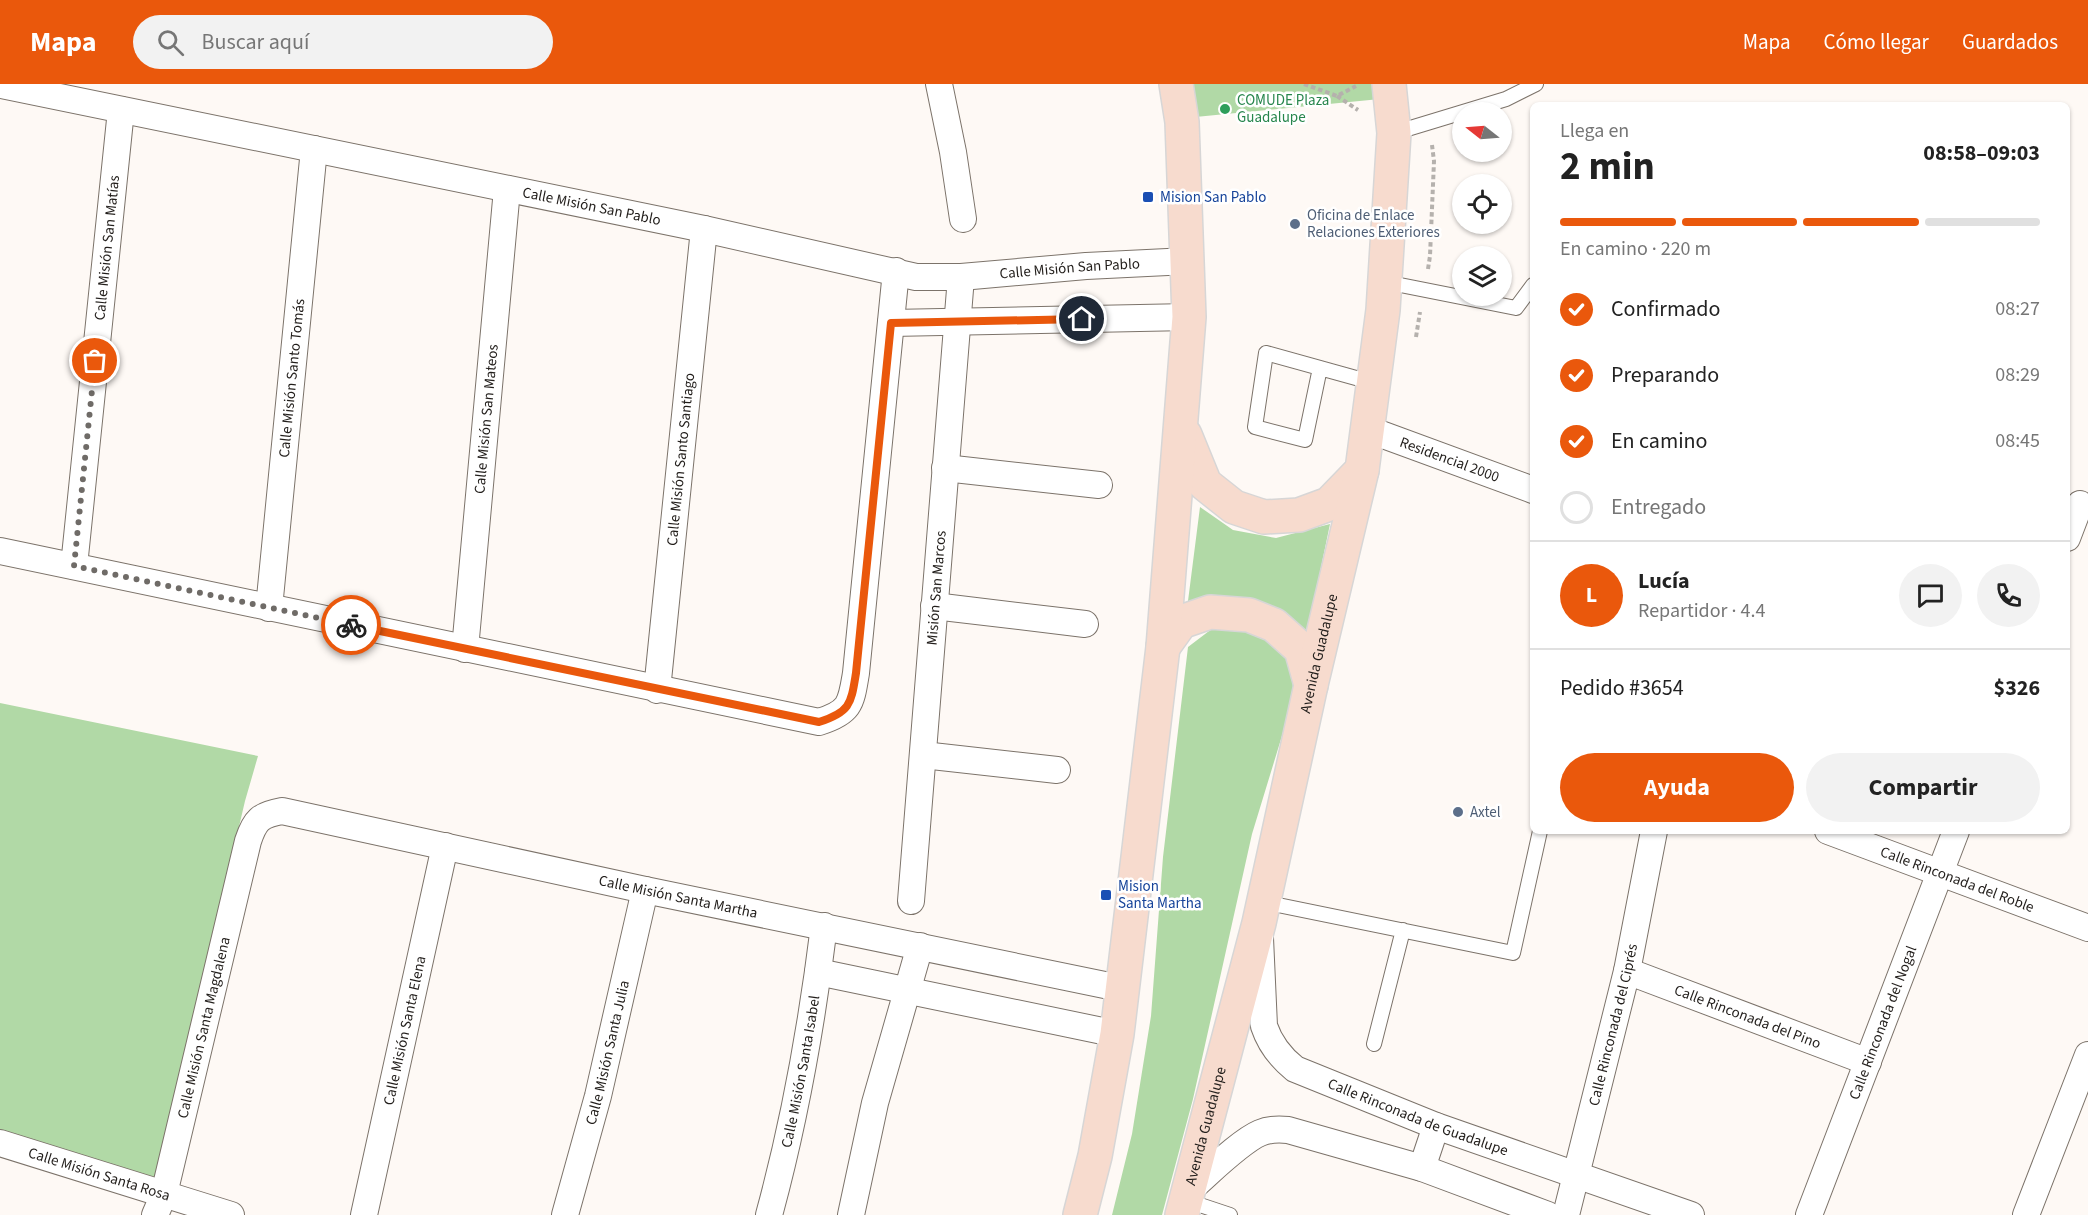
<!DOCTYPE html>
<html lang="es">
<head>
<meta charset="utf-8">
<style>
	body { margin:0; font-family:"Source Sans 3",sans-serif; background:#f2f2f2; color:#222; height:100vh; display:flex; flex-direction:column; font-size:22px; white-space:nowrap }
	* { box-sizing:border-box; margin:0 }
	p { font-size:20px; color:#767676 }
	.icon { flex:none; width:33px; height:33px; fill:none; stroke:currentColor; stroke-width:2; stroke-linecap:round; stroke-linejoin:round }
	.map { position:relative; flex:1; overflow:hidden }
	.panel { position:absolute; left:1530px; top:18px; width:540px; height:732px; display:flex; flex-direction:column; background:#fff; border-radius:9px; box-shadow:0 2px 4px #0004 }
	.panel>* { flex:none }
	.needle { width:39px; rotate:287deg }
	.tools { position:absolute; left:1452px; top:18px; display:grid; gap:12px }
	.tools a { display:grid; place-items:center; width:60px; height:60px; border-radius:50%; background:#fff; box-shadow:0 2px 4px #0004; font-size:30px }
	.pin { position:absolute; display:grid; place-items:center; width:51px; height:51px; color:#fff; margin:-26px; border:3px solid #fff; border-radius:50%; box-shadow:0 2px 6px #0007 }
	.courier { position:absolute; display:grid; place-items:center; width:60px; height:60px; margin:-30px; border:4px solid #ea580c; border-radius:50%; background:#fff; color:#222; box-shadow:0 2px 8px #0007 }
	.headline em { font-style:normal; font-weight:700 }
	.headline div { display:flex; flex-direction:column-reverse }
	.headline { display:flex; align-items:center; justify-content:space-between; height:102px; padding:0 30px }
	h1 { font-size:39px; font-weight:700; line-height:45px }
	.bar { display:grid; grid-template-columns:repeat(4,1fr); gap:9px 6px; align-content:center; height:72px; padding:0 30px }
	.bar i { height:8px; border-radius:4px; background:#e0e0e0 }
	.bar .current { background:#ea580c }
	.bar p { grid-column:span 4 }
	.line { display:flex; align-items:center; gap:15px; padding:0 30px; border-top:2px solid #e0e0e0 }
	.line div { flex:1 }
	.round { display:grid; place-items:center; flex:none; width:63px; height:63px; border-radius:32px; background:#f2f2f2 }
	ol { padding:0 30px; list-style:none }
	li { display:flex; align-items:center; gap:18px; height:66px }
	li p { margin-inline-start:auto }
	li .icon { padding:6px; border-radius:50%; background:#ea580c; color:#fff; stroke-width:4 }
	li:last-child { color:#767676 }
	li i { width:33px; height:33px; border:3px solid #e0e0e0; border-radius:50% }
	.primary-button { display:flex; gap:12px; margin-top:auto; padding:12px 30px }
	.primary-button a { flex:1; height:69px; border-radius:36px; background:#ea580c; color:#fff; font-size:24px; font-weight:700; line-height:69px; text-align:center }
	.primary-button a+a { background:#f2f2f2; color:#222 }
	header { display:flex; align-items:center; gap:36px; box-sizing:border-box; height:84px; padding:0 30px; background:#ea580c; color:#fff }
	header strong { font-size:28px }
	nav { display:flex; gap:33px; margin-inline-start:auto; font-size:21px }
	.search { width:420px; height:54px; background:#f2f2f2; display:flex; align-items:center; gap:15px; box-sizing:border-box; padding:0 21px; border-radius:33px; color:#767676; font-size:22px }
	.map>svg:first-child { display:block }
</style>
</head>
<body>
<header>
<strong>Mapa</strong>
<div class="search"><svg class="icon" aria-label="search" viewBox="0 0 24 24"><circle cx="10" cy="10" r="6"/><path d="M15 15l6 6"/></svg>Buscar aquí</div>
<nav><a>Mapa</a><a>Cómo llegar</a><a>Guardados</a></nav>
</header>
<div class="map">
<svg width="2088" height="1131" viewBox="0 0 2088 1131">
	<rect width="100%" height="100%" fill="#fef9f5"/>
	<path fill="#b1d9a6" d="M1167,0H1378L1380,15L1175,35Z
		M1200,423L1233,446L1276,454L1330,440L1307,551L1281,526L1246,513L1188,517Z
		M1233,543L1263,550L1288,575L1296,606L1252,750L1193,1015L1162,1131H1112L1132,1050L1151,932L1163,773L1188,563L1213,544Z
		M0,619L258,672L245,717L156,1098L0,1055Z"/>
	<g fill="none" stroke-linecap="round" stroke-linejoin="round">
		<g stroke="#7c736a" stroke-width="16">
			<path id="service" d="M1394,49L1506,15L1536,0
				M1385,198L1516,224L1533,201
				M1320,284L1305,356L1255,343L1266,269L1374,299
				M1263,818L1513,869L1540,747
				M1374,960L1403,846
				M1185,1116L1230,1131"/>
		</g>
		<g stroke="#7c736a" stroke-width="28">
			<g id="minor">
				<path d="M939,0L953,68L963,135"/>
				<path id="s1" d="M1,1L704,145L916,193H961L1086,182L1188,177"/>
				<path d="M891,239L1189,233"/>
				<path id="s2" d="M1367,345L1533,406"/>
				<path d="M945,384L1099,401"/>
				<path d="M2067,454L2080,420"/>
				<path d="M0,467L819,638C851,628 851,619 856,589L896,187"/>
				<path id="s3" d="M74,482L121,26"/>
				<path d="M934,522L1085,540"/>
				<path id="s4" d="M269,524L314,65"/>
				<path id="s5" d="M465,565L507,105"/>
				<path id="s6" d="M657,606L704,145"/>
				<path d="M923,671L1057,686"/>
				<path id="s7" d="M1828,747L2088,844"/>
				<path id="s8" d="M911,817L961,193"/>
				<path id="s9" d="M1260,854L1264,942C1270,960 1280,973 1295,985L1436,1042L1691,1131"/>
				<path id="s10" d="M1627,887L1868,978"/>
				<path d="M818,888L1117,950"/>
				<path id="s11" d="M0,1059L231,1131"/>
				<path d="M1422,1084L1436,1042"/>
				<path d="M1188,1107C1206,1092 1239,1058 1260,1049C1269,1045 1278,1045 1288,1046L1422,1084L1548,1131"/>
				<path id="s12" d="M155,1131L164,1110L248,757C255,736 260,731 282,727L645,806L1124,905"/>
				<path id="s13" d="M364,1131L445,762"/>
				<path id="s14" d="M565,1131L598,1012L645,806"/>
				<path id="s15" d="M769,1131C795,1036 812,939 824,842"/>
				<path d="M851,1131L875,1019L920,862"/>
				<path id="s16" d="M1566,1131L1627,887L1654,747"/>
				<path id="s17" d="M1809,1131L1956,747"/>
				<path d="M2026,1131L2088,971"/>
			</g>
		</g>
		<g stroke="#d7d6d6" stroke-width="36">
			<g id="primary">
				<path d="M1185,351L1205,400L1234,423L1264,433L1299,431L1329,420L1362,386"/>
				<path d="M1163,563L1181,538L1210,528L1249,531L1274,541L1301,565L1311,601"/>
				<path d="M1080,1131L1095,1072L1117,950L1163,563L1189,233L1182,38L1176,0"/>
				<path id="s18" d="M1182,1131L1259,839L1311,601L1362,386L1383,226L1394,49L1389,0"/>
			</g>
		</g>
		<path stroke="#b5b1ad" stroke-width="4" stroke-dasharray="4.5 3" stroke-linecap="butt" d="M1304,0L1337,12L1356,2
			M1337,12L1358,26
			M1428,185L1430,172L1434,77L1432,61
			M1416,253L1420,228"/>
		<use href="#service" stroke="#fff" stroke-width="14"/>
		<use href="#minor" stroke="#fff" stroke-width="26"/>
		<use href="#primary" stroke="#f7dbce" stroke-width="33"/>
	</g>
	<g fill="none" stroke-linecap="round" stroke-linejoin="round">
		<path stroke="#6f6b67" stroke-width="6" stroke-dasharray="0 10.8" d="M95,277L74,482L351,541"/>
		<path stroke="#ea580c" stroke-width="8" d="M351,541L819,638C851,628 851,619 856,589L891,239L1082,235"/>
	</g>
	<circle fill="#2e9e5b" stroke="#fff" stroke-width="2" cx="1225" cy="25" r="6"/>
	<g fill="#1a4fb4" stroke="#fff" stroke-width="2">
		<rect x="1142" y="107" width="12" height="12" rx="3"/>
		<rect x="1100" y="805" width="12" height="12" rx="3"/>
	</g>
	<g fill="#5c6f8a" stroke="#fff" stroke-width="2">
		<circle cx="1295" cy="140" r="6"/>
		<circle cx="1458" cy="728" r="6"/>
	</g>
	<g text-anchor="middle" stroke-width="5" stroke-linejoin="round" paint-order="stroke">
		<g font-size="15" fill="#27864d" stroke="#fff" text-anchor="start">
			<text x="1237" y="21">COMUDE Plaza<tspan x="1237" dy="17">Guadalupe</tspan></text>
		</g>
		<g font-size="15" fill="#164399" stroke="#fff" text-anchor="start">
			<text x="1160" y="118">Mision San Pablo</text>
			<text x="1118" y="807">Mision<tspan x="1118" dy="17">Santa Martha</tspan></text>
		</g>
		<g font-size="15" fill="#221e1b" stroke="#fff">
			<text dy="5" stroke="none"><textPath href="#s1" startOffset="603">Calle Misión San Pablo</textPath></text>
			<text dy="5" stroke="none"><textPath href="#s3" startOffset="320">Calle Misión San Matías</textPath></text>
			<text dy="5" stroke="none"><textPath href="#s1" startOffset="1089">Calle Misión San Pablo</textPath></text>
			<text dy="5" stroke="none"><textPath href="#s4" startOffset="231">Calle Misión Santo Tomás</textPath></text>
			<text dy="5" stroke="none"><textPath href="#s5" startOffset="231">Calle Misión San Mateos</textPath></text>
			<text dy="5" stroke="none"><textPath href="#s6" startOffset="232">Calle Misión Santo Santiago</textPath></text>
			<text dy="5" stroke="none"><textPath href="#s2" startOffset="88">Residencial 2000</textPath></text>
			<text dy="5" stroke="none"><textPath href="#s8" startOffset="314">Misión San Marcos</textPath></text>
			<text dy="5" stroke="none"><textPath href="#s18" startOffset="578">Avenida Guadalupe</textPath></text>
			<text dy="5" stroke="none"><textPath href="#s7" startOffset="138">Calle Rinconada del Roble</textPath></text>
			<text dy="5" stroke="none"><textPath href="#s12" startOffset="840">Calle Misión Santa Martha</textPath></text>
			<text dy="5" stroke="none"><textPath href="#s10" startOffset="129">Calle Rinconada del Pino</textPath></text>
			<text dy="5" stroke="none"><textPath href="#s17" startOffset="206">Calle Rinconada del Nogal</textPath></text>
			<text dy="5" stroke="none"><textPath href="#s16" startOffset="196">Calle Rinconada del Ciprés</textPath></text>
			<text dy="5" stroke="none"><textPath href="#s12" startOffset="194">Calle Misión Santa Magdalena</textPath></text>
			<text dy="5" stroke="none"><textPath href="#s13" startOffset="189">Calle Misión Santa Elena</textPath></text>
			<text dy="5" stroke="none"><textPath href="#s14" startOffset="168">Calle Misión Santa Julia</textPath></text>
			<text dy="5" stroke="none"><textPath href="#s15" startOffset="147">Calle Misión Santa Isabel</textPath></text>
			<text dy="5" stroke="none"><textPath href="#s9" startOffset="274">Calle Rinconada de Guadalupe</textPath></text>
			<text dy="5" stroke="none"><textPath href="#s18" startOffset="92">Avenida Guadalupe</textPath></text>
			<text dy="5" stroke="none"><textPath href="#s11" startOffset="104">Calle Misión Santa Rosa</textPath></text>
		</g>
		<g font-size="15" fill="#4e5e75" stroke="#fff" text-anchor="start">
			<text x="1307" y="136">Oficina de Enlace<tspan x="1307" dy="17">Relaciones Exteriores</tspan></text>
			<text x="1470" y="733">Axtel</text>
		</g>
	</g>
</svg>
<div class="tools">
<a><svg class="needle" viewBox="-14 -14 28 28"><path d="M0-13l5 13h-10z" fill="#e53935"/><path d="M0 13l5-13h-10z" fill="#767676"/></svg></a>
<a><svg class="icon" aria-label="locate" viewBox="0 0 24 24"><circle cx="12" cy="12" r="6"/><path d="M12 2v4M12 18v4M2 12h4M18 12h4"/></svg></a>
<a><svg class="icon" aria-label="layers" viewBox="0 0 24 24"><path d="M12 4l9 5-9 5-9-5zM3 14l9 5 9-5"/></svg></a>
</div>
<div class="pin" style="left:95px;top:277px;background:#ea580c"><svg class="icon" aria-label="bag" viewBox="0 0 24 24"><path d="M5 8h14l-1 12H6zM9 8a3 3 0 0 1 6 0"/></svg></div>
<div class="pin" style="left:1082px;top:235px;background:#1f2937"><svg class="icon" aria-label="home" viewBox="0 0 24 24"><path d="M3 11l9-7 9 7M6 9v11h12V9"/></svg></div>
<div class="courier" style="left:351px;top:541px"><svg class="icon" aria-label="bike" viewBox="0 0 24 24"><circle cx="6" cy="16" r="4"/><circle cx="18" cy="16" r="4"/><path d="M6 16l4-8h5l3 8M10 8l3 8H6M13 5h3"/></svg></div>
<section class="panel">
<div class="headline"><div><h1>2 min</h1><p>Llega en</p></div><em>08:58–09:03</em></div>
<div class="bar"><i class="current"></i><i class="current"></i><i class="current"></i><i></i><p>En camino · 220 m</p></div>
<ol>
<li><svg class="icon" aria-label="check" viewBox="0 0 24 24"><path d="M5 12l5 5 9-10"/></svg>Confirmado<p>08:27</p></li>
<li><svg class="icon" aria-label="check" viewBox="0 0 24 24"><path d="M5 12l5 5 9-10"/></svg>Preparando<p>08:29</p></li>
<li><svg class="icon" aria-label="check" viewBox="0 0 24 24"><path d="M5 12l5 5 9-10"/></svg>En camino<p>08:45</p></li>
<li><i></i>Entregado</li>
</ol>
<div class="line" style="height:108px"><b class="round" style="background:#ea580c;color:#fff">L</b><div><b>Lucía</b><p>Repartidor · 4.4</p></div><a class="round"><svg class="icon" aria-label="chat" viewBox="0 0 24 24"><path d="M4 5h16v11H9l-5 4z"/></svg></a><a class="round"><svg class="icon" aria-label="phone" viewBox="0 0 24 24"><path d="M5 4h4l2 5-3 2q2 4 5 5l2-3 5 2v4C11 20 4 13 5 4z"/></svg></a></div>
<div class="line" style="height:78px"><div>Pedido #3654</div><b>$326</b></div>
<div class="primary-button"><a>Ayuda</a><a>Compartir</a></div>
</section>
</div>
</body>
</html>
